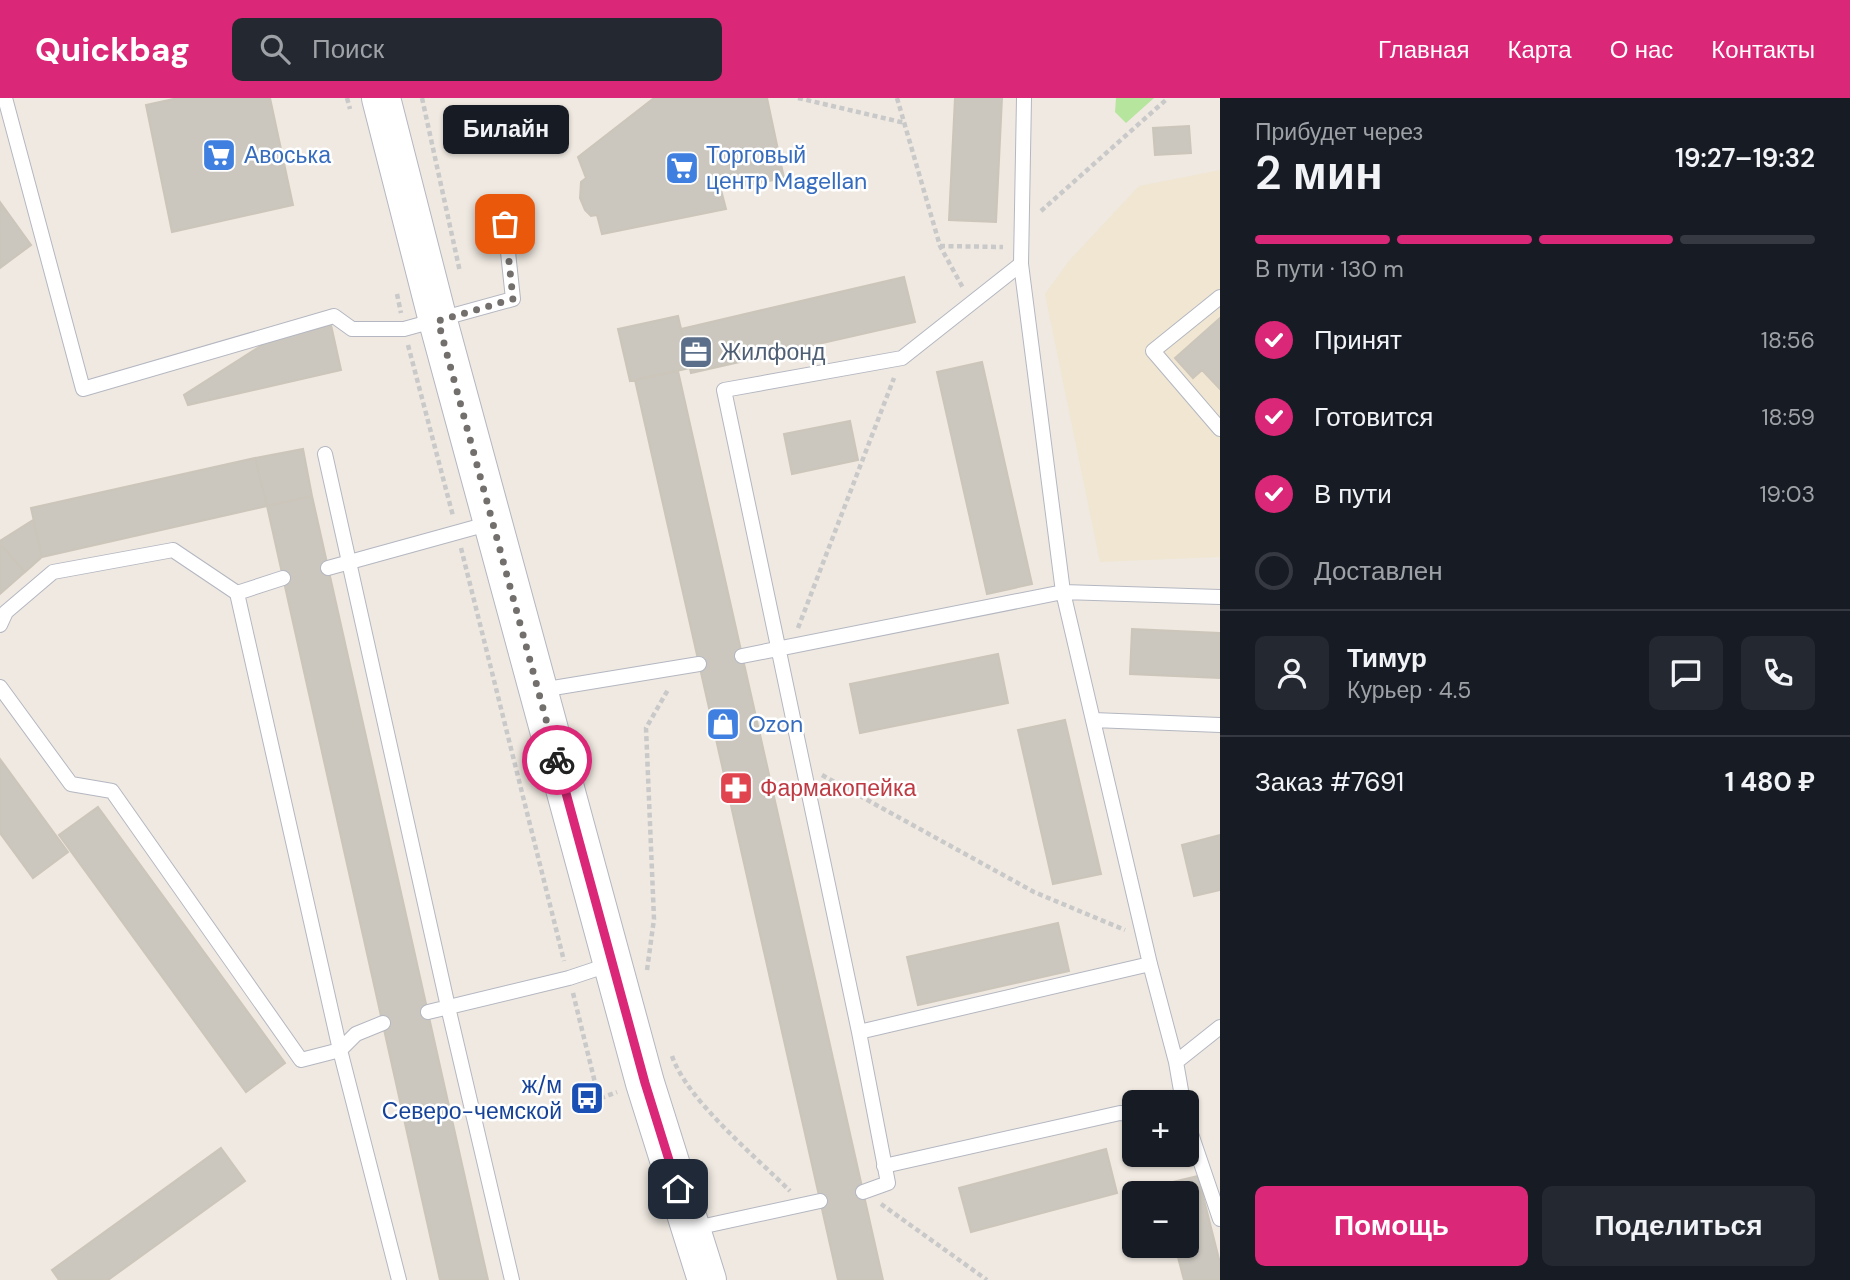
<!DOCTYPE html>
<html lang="ru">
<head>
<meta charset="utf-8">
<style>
	body { margin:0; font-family:"DM Sans",sans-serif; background:#242831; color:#f1f3f6; height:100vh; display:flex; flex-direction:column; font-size:26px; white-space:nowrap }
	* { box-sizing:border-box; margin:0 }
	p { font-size:23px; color:#9ea1a6 }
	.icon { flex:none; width:38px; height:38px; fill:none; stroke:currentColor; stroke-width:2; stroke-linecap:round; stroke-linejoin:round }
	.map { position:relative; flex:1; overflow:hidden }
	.panel { display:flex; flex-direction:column; background:#171b24; width:630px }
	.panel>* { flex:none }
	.controls { position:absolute; left:1122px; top:992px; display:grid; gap:14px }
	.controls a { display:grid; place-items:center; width:77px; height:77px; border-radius:10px; background:#171b24; box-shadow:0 2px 5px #0004; font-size:35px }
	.pin { position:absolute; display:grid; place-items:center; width:60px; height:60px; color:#fff; margin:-30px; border-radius:14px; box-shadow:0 4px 10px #0006 }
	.courier { position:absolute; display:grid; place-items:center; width:70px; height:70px; margin:-35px; border:5px solid #db2777; border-radius:50%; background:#fff; color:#222; box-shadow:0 2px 9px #0007 }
	.bubble { position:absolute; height:49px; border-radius:10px; background:#171b24; box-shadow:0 2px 5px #0004; font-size:23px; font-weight:600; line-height:49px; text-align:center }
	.overview em { font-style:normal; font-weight:600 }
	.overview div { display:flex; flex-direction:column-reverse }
	.overview { display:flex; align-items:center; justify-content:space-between; height:119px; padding:0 35px }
	h1 { font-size:46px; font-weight:600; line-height:52px }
	.bar { display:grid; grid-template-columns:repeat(4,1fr); gap:10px 7px; align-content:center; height:84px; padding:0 35px }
	.bar i { height:9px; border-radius:5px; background:#363941 }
	.bar .active { background:#db2777 }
	.bar p { grid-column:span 4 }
	.line { display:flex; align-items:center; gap:18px; padding:0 35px; border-top:2px solid #363941 }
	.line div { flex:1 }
	.round { display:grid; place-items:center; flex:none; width:74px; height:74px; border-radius:10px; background:#242831 }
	ol { padding:0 35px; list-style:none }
	li { display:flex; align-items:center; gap:21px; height:77px }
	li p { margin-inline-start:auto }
	li .icon { padding:7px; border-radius:50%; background:#db2777; color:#fff; stroke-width:4 }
	li:last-child { color:#9ea1a6 }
	li i { width:38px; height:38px; border:4px solid #363941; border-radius:50% }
	.cta { display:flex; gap:14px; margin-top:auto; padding:14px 35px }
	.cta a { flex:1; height:80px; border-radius:10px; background:#db2777; color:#fff; font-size:28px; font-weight:600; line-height:80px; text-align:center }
	.cta a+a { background:#242831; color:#f1f3f6 }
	header { display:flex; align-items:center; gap:42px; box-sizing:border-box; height:98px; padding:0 35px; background:#db2777; color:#fff }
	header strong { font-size:33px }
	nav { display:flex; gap:38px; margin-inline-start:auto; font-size:24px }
	.search { width:490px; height:63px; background:#242831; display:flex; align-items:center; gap:18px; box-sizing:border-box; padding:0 24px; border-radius:10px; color:#9ea1a6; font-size:26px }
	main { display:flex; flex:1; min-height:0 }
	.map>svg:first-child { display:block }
</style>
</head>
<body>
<header>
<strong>Quickbag</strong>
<div class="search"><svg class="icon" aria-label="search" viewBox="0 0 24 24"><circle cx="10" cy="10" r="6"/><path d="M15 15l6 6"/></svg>Поиск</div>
<nav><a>Главная</a><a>Карта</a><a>О нас</a><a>Контакты</a></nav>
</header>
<main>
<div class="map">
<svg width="1220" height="1182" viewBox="0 0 1220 1182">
	<rect width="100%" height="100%" fill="#efe9e1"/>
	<path fill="#f0e6d1" d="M1220,72V459L1100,464L1045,196L1069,163L1139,88Z"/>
	<path fill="#b6e59e" d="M1116,0H1154L1126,25L1115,14Z"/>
	<path fill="#cbc7bf" stroke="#cbc5ba" stroke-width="2" d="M178,0H270L293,107L172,134L146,7Z
		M654,0H767L784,80L721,92L726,111L602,136L597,117L591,118L585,112L580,100L581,84L586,80L578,59Z
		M955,0H1002L996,124L949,122Z
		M1189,28L1191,55L1155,57L1153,30Z
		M0,104L31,147L0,170Z
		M904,179L915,224L691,275L681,231Z
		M678,218L690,270L630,283L618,231Z
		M1220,220V291L1202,272L1193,280L1175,260Z
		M331,227L341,272L188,307L184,297L273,240Z
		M982,264L1032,486L987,496L937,274Z
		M678,273L883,1182H838L635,282Z
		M850,323L858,362L792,376L784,336Z
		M303,351L312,398L267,408L255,360Z
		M255,360L267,408L42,459L31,410Z
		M312,398L488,1182H440L267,408Z
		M33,422L42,459L25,474L0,446V443Z
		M0,446L25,474L0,496Z
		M1132,531L1220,535V580L1130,576Z
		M998,556L1008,605L860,635L850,586Z
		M1065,622L1101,776L1053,786L1018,632Z
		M0,661L68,754L33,780L0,735Z
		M98,709L285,965L246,994L59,737Z
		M1220,737V792L1194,798L1182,747Z
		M1058,825L1069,873L918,907L907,859Z
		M221,1050L245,1083L108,1182H59L52,1172Z
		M1106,1051L1117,1095L971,1134L959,1090Z
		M1198,1078L1220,1165V1182H1184L1175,1148H1186V1096H1162L1160,1087Z"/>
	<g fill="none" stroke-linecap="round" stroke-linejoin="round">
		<g stroke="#b4b7c1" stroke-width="16">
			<path id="service" d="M5,0L83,291L334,218L352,231H404L513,201L505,126
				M1220,199L1153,253L1220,331
				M325,356L448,909L512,1182
				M328,470L491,425
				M283,480L237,495L340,952L399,1182
				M0,527L6,514L53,474L173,452L237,495
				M742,558L1063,494L1021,166L1024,0
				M0,589L71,686L112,693L301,962L340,952L356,936L383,925
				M541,592L699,566
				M1093,622L1220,627
				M428,914L569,880L611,866
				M859,934L1150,866
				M1176,964L1220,929
				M1183,1004L1176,964L1150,866L1063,494L1220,499
				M1186,1021L1220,1121
				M884,1068L1120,1015L1134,1016
				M863,1094L888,1085L859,934L724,292L902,260L1021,166
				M691,1131L820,1103"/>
		</g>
		<g stroke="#b4b7c1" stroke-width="40">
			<path id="secondary" d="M381,0L438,223L645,985L707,1182"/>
		</g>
		<path stroke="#c9c9c9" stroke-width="4.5" stroke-dasharray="5 3.5" stroke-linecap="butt" d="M347,0L350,11
			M422,0L460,174
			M798,0L905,25
			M897,0L940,148L963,190
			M1041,113L1168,0
			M940,148L1003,149
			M397,196L401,215
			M408,247L453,418
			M461,450L564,863
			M798,530L894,280
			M822,677L1034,794L1125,832
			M647,872L654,821L646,630L669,590
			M573,895L599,1001L617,994
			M672,958C687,1002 756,1059 790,1093
			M881,1106L987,1182"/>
		<use href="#service" stroke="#fff" stroke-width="14"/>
		<use href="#secondary" stroke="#fff" stroke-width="38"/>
	</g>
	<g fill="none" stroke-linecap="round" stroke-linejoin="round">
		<path stroke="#726f6d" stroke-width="7" stroke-dasharray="0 12.6" d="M505,126L513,201L438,223L557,662"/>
		<path stroke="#db2777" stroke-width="9" d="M557,662L645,985L678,1091"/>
	</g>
	<defs>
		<g id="supermarket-square" transform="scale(1.75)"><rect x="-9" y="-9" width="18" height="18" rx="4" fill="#3f7fe0" stroke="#fff"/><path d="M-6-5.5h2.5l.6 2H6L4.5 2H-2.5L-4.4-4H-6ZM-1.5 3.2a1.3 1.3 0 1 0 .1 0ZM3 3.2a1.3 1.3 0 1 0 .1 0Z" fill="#fff"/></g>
		<g id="office-square" transform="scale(1.75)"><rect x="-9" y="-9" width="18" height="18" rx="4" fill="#5c6f8a" stroke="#fff"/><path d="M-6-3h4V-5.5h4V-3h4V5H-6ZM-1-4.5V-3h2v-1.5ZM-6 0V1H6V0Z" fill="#fff"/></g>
		<g id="shop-square" transform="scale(1.75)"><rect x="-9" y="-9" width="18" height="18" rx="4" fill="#3f7fe0" stroke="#fff"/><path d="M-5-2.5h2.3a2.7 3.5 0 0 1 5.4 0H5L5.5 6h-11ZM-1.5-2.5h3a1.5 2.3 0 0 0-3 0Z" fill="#fff"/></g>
		<g id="pharmacy-square" transform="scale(1.75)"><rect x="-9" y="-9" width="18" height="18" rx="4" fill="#e0444e" stroke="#fff"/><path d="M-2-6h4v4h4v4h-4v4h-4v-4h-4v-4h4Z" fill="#fff"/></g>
		<g id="bus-square" transform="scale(1.75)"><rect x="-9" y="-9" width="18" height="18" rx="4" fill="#1a4fb4" stroke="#fff"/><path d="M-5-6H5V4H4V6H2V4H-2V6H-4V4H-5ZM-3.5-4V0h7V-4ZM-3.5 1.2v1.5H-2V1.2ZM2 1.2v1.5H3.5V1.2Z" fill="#fff"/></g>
	</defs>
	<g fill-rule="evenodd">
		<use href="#supermarket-square" x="219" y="57"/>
		<use href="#supermarket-square" x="682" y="70"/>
		<use href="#office-square" x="696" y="254"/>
		<use href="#shop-square" x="723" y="626"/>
		<use href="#pharmacy-square" x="736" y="690"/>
		<use href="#bus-square" x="587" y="1000"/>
	</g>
	<g text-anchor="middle" stroke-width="5" stroke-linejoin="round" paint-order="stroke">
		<g font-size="23" fill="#366cbe" stroke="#fff" text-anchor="start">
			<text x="244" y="65">Авоська</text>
			<text x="706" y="65">Торговый<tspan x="706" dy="26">центр Magellan</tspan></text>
			<text x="748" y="634">Ozon</text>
		</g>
		<g font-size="23" fill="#4e5e75" stroke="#fff" text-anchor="start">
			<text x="720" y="262">Жилфонд</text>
		</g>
		<g font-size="23" fill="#be3a42" stroke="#fff" text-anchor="start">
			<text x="760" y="698">Фармакопейка</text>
		</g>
		<g font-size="23" fill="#164399" stroke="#fff" text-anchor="end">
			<text x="562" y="995">ж/м<tspan x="562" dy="26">Северо-чемской</tspan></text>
		</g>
	</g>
</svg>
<div class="controls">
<a>+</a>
<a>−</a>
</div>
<div class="pin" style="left:505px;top:126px;background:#ea580c"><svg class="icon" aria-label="bag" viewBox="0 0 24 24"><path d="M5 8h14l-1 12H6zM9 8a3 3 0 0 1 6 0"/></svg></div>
<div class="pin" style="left:678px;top:1091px;background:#1f2937"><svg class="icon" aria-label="home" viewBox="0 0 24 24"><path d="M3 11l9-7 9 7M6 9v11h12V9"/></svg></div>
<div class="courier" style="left:557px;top:662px"><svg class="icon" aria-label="bike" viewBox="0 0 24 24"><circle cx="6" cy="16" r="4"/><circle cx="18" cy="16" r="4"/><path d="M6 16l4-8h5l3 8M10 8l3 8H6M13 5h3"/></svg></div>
<div class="bubble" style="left:443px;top:7px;width:126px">Билайн</div>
</div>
<section class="panel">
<div class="overview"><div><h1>2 мин</h1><p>Прибудет через</p></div><em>19:27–19:32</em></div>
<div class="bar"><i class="active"></i><i class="active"></i><i class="active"></i><i></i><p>В пути · 130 m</p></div>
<ol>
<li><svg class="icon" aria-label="check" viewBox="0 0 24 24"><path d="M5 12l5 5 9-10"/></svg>Принят<p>18:56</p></li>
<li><svg class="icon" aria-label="check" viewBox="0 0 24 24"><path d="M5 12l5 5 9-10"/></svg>Готовится<p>18:59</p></li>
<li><svg class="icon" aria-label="check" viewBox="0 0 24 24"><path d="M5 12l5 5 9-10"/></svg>В пути<p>19:03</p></li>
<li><i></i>Доставлен</li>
</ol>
<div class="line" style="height:126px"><a class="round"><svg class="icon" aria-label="person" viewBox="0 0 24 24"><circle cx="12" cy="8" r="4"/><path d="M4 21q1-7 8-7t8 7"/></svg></a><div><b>Тимур</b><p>Курьер · 4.5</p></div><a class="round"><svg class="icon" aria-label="chat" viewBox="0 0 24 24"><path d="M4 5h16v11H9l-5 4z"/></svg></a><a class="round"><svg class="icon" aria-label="phone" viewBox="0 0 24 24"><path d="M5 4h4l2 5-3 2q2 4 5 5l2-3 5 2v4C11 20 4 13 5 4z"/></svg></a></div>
<div class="line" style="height:91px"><div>Заказ #7691</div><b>1 480 ₽</b></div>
<div class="cta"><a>Помощь</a><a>Поделиться</a></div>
</section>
</main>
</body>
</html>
